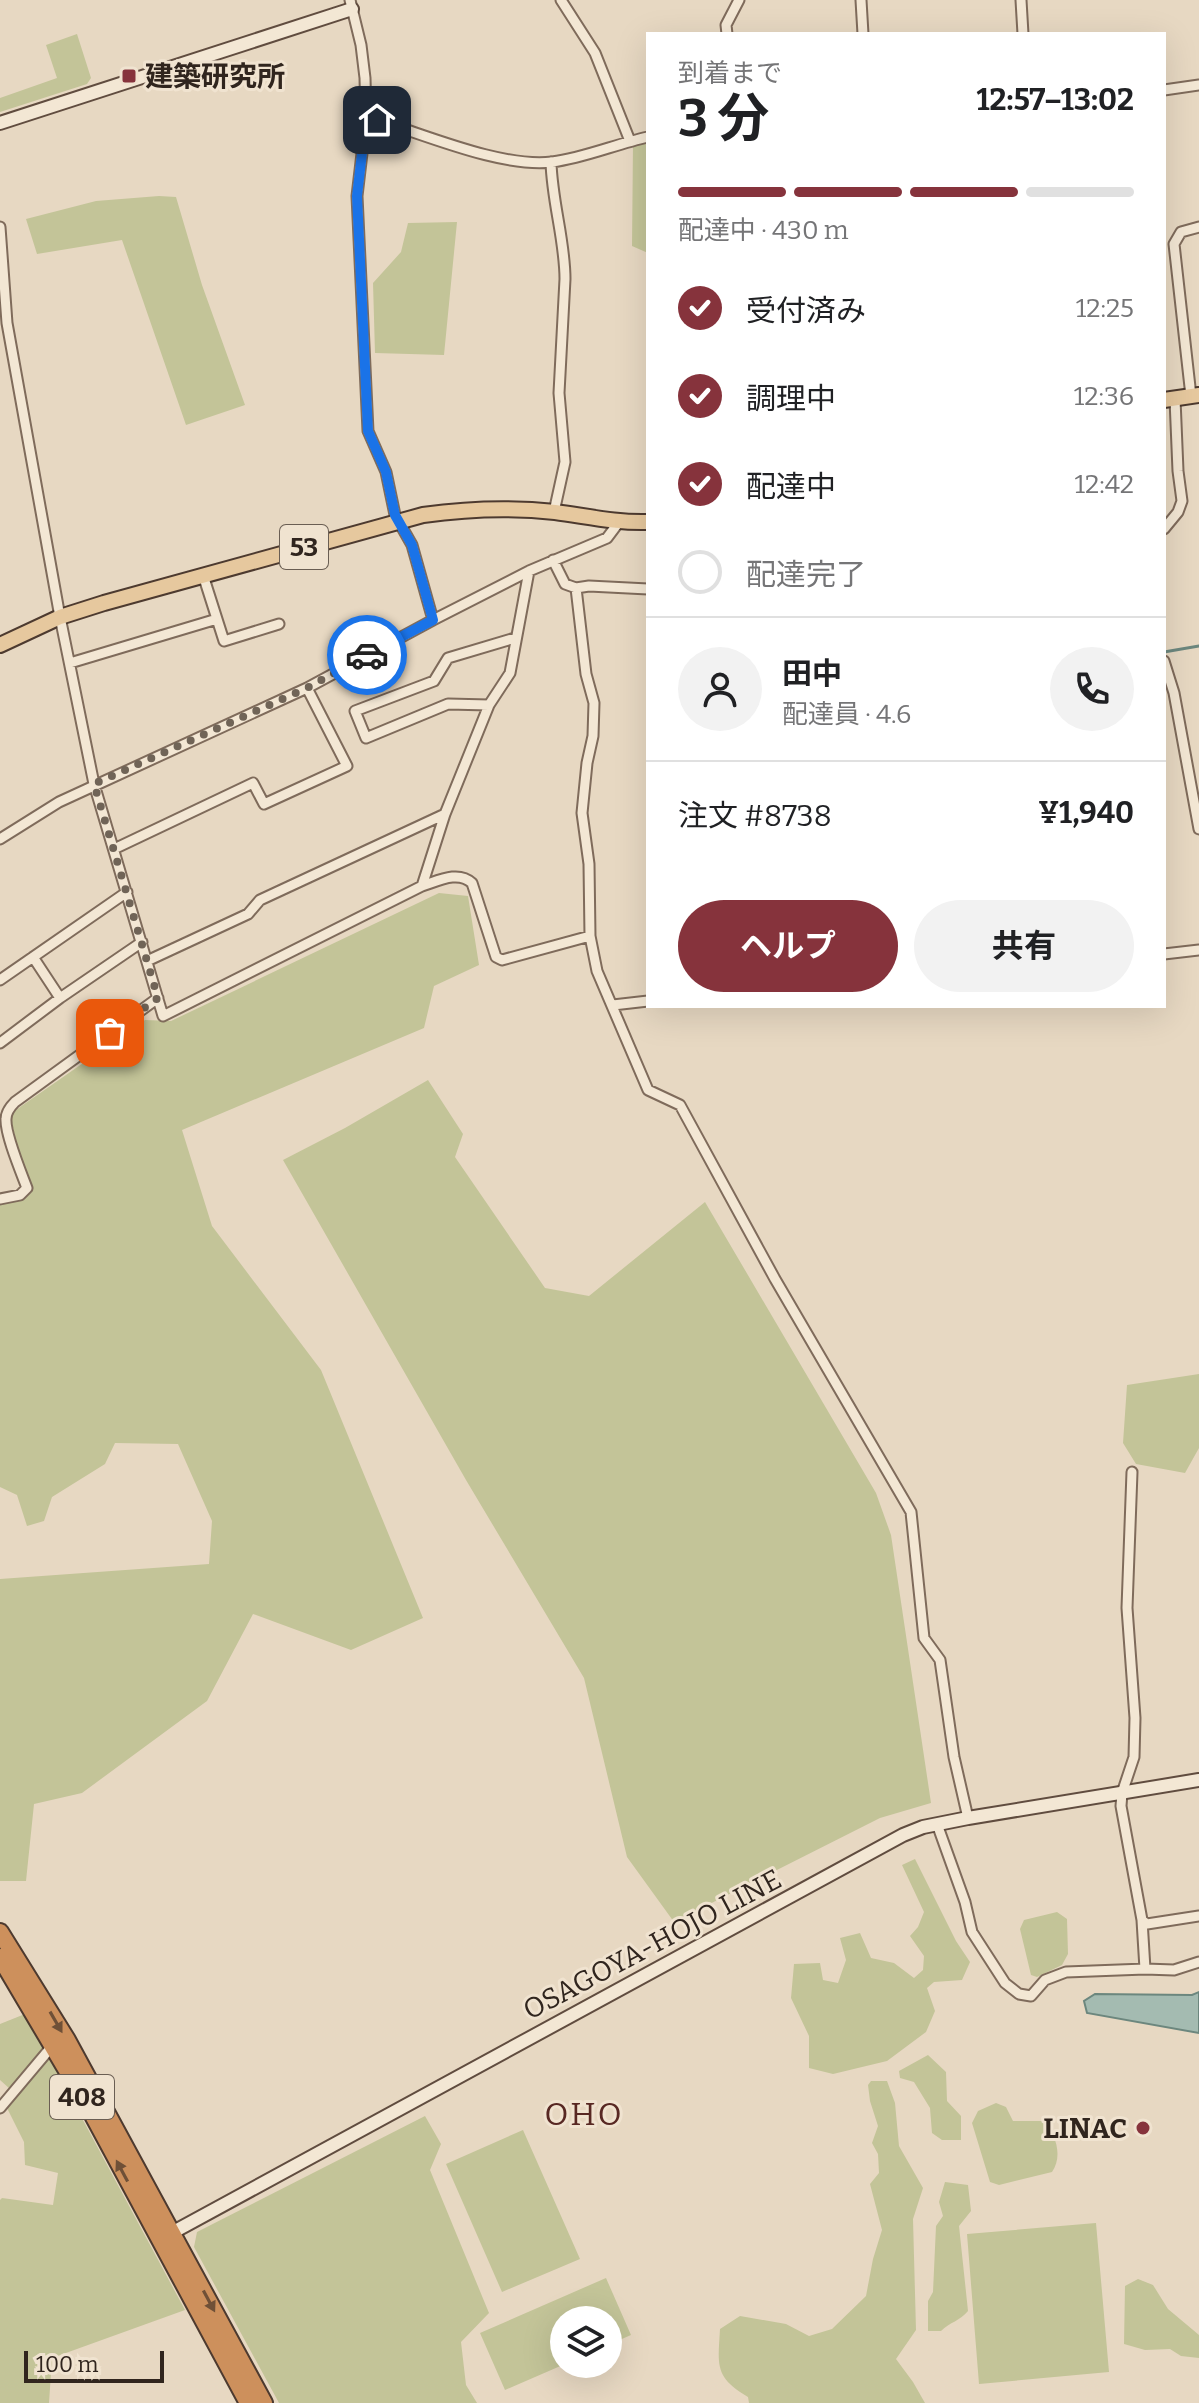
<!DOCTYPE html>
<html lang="ja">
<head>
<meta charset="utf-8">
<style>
	body { margin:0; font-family:Bitter,"Noto Sans JP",serif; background:#f2f2f2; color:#202124; height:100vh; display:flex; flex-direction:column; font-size:30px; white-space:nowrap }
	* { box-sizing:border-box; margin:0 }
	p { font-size:26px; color:#757577 }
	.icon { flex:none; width:44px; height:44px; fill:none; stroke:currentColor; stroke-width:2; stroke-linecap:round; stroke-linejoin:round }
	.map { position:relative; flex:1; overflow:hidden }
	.side { position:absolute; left:646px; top:32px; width:520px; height:976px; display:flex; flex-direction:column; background:#fff; border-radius:0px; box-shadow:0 8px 32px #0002 }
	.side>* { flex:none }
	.fabs { position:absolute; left:550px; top:2306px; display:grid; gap:16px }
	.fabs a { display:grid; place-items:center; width:72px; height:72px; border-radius:50%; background:#fff; box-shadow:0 8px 32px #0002; font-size:40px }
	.scale { position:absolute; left:24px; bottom:20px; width:140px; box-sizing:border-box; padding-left:8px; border:4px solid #30251e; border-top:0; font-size:22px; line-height:28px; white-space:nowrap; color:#30251e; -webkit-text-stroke:6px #f0e3d0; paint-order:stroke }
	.pin { position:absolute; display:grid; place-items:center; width:68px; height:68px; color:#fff; margin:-34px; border-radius:16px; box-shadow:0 4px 12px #0006 }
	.courier { position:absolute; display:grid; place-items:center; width:80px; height:80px; margin:-40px; border:6px solid #1a73e8; border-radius:50%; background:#fff; color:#222; box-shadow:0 2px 10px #0007 }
	.head em { font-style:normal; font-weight:700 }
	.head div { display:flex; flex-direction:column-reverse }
	.head { display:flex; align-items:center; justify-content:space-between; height:136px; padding:0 32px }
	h1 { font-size:52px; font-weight:700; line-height:60px }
	.bar { display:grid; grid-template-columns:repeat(4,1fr); gap:12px 8px; align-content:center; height:96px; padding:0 32px }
	.bar i { height:10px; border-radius:6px; background:#e0e0e0 }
	.bar .selected { background:#86333c }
	.bar p { grid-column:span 4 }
	.line { display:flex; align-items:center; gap:20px; padding:0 32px; border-top:2px solid #e0e0e0 }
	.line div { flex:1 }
	.round { display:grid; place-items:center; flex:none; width:84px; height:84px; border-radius:42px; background:#f2f2f2 }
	ol { padding:0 32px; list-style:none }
	li { display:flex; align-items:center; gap:24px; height:88px }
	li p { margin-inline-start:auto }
	li .icon { padding:8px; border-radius:50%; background:#86333c; color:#fff; stroke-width:4 }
	li:last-child { color:#757577 }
	li i { width:44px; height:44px; border:4px solid #e0e0e0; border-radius:50% }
	.cta { display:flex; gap:16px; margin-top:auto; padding:16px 32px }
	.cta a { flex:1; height:92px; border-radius:48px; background:#86333c; color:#fff; font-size:32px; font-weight:700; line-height:92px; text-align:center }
	.cta a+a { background:#f2f2f2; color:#202124 }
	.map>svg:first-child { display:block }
</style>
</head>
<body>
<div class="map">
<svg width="1199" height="2403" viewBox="0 0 1199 2403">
	<rect width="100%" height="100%" fill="#e7d8c2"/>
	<path fill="#c3c498" d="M77,34L91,78L87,84L0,112V98L57,78L46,45Z
		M648,143V253L632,246L633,145Z
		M159,196L176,197L202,285L245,405L186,425L122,240L37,254L26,219L96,201Z
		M457,222L444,355L375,353L373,283L401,252L408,223Z
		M439,893L468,896L479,965L434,986L424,1028L182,1130L212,1226L321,1370L423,1618L351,1650L253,1614L207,1701L82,1793L34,1804L26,1881H0V1579L209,1564L212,1521L178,1444L115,1443L105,1464L52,1497L44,1521L27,1526L17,1495L0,1487V1203L28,1194L10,1114L145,1020L171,1021Z
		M428,1080L463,1134L455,1157L545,1288L589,1296L705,1202L876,1493L891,1535L931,1803L880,1818L674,1922L627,1857L584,1678L466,1480L283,1160L345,1128Z
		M1199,1374V1448L1185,1473L1136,1464L1123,1443L1127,1385Z
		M915,1859L956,1941L970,1962L962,1980L934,1982L927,1988L935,2011L926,2032L887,2061L833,2074L809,2068V2036L791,1998L794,1964L820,1963L823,1980L838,1983L846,1960L840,1938L860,1933L871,1958L894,1963L914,1978L923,1970L924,1956L910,1936L918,1927L924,1912L902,1865Z
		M1057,1912L1067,1919L1068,1954L1062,1965L1037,1977L1031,1975L1020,1929L1024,1920Z
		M25,2014L44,2051L10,2089L0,2080V2024Z
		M48,2055L185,2310L52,2358L49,2403H0V2200L2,2198L53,2205L58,2173L25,2165L24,2142L5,2104Z
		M928,2055L946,2072L947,2101L961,2116V2140H942L932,2133L930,2108L914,2082L900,2078L899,2071Z
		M871,2081H887L895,2103L899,2146L923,2188L913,2219L916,2330L896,2359L913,2382L925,2403H749L748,2397C714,2377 718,2365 720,2329L740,2316L786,2324L809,2336L832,2329L866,2296L873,2259L882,2230L870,2184L879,2173L878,2154L872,2143L878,2126L870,2101L868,2085Z
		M996,2103L1006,2107L1013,2121H1044C1056,2135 1063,2156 1052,2172L999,2185L990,2182L972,2123L978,2111Z
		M425,2116L441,2144L430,2170L489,2313L461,2342L466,2385L477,2403H279L194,2247L197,2232Z
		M523,2130L580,2259L502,2292L446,2164Z
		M945,2182L968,2185L971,2211L959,2226L968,2311C960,2321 950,2322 941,2331H928V2301L933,2292L936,2226L943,2216L939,2202Z
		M1096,2223L1109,2372L979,2384L967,2234Z
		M606,2278L631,2335L608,2345V2320H564L565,2364L505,2390L480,2333Z
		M1138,2279L1153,2285L1168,2309L1199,2335V2358L1181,2356L1170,2349L1145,2350L1124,2344L1125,2286Z"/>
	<path fill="#a4bbb1" stroke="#6c877e" stroke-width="2" d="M1199,1992V2033L1087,2013L1084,2001L1095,1994L1192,1995Z"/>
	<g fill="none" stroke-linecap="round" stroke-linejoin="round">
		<path stroke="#6c877e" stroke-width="3" d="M1164,652L1199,646"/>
		<g stroke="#7f6b5b" stroke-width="13">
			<path id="street" d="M350,0L361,45L365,78L366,119L357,196L368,431L386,472L395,515L412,545L433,620
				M561,0L595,53L630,141
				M861,0L863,34
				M1021,0L1023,34
				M727,34L726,25L739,0
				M1164,90L1199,85
				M366,119L377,120C426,135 502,168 552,162C584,158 616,144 648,137
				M551,162C552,202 565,240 565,279L559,393L565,462L554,512
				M0,227L7,323L60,617L94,784L163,1016L422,886C438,881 458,870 472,883L496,957L502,960L590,936
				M1191,396L1174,244L1181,232L1199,227
				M1164,529L1178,512L1182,501L1178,471L1175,399
				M553,560L565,584L576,588L589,586L648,589
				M203,575L224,641L279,624
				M576,588L586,674L594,703L593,736L587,763L582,813L589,864L590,936L597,971L648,1090L680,1105L775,1279L911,1512L924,1638L940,1660L954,1757L968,1818
				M1164,661L1174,693L1199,829
				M70,663L217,619
				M489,705L448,704L366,738L355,711L434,681L448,658L515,638
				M0,839L59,802L307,688L433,620L529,571L607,538L619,522
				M114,849L253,783L264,804L347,766L307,688
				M422,886L445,814L489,705L510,673L529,571
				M1164,954L1199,950
				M33,957L60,998
				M147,961L248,914L260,900L445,814
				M0,980L127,892
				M613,1005L648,1001
				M0,1043L60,998L142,942
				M0,1199L20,1195L27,1188C21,1172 5,1134 6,1119C6,1112 10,1107 15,1102L158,998
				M1132,1472L1127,1608L1135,1718L1134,1757L1122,1793L1121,1806L1142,1920L1147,1924L1199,1916
				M937,1824L965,1902L972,1932L1005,1983L1019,1994L1031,1996L1045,1980L1066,1972L1145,1969L1174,1970L1199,1962
				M1142,1920L1145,1969
				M0,2108L53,2045"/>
		</g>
		<g stroke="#604c3f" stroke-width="16">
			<path id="secondary" d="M0,123L352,9
				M166,2236L903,1835L923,1827L968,1818L1199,1780"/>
		</g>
		<g stroke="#4d3a2f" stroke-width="18">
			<path id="primary" d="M1164,400L1199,395
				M0,645L60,617L104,603L423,515C466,509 511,507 555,512C586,516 616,523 648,522"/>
		</g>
		<g stroke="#4d3a2f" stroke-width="20">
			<path id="highway" d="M0,1932L67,2040L264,2403
				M0,1957L88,2106L248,2403"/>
		</g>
		<use href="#street" stroke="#f3e7d4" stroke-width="9"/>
		<use href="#secondary" stroke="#f3e7d4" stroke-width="12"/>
		<use href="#primary" stroke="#e6c89e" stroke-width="14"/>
		<use href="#highway" stroke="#cd905c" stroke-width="16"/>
	</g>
	<defs><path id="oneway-solid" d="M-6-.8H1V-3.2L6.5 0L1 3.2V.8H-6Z" transform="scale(2)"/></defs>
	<g fill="#6f5037">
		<use href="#oneway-solid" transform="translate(56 2022) rotate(60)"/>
		<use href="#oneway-solid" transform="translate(122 2171) rotate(-118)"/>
		<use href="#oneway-solid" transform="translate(209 2301) rotate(62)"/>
	</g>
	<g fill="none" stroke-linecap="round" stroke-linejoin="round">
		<path stroke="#706457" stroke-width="8" stroke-dasharray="0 14.4" d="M110,1033L158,998L94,784L307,688L367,655"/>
		<path stroke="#1a73e8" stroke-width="10" d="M367,655L433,620L412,545L395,515L386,472L368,431L357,196L366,119L377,120"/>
	</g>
	<g fill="#86333c" stroke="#f0e3d0" stroke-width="3">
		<rect x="121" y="68" width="16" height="16" rx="4"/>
		<circle cx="1143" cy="2128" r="8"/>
	</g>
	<g text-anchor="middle" stroke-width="6" stroke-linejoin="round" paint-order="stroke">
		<g fill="#f0e3d0" stroke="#6a5e53" stroke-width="2">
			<rect x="280" y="525" width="48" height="44" rx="6"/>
			<rect x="50" y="2075" width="64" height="44" rx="6"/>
		</g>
		<g font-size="26" font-weight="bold" fill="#30251e">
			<text x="304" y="556">53</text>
			<text x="82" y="2106">408</text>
		</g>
		<g font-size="28" font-weight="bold" fill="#30251e" stroke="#f0e3d0" text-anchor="start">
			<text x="145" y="86">建築研究所</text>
			<text x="1127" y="2138" text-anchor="end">LINAC</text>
		</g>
		<g font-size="28" fill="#30251e" stroke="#f0e3d0">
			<text transform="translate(652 1944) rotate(-28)" y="10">OSAGOYA-HOJO LINE</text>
		</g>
		<g font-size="32" letter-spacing="2" fill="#582823" stroke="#f0e3d0">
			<text x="584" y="2125">OHO</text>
		</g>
	</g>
</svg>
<div class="fabs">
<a><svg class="icon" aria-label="layers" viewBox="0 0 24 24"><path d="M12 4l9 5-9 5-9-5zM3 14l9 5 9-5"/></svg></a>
</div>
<div class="scale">100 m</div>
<div class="pin" style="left:110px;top:1033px;background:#ea580c"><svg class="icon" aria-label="bag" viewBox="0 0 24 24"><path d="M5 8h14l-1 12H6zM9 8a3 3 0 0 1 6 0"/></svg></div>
<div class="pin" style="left:377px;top:120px;background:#1f2937"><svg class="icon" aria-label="home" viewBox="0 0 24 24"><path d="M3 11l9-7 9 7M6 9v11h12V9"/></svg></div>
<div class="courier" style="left:367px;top:655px"><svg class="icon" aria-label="car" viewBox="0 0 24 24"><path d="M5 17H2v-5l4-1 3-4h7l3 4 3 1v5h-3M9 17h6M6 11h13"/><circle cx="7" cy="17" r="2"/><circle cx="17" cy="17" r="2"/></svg></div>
<section class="side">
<div class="head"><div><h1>3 分</h1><p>到着まで</p></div><em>12:57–13:02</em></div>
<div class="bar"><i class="selected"></i><i class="selected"></i><i class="selected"></i><i></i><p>配達中 · 430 m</p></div>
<ol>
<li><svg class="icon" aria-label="check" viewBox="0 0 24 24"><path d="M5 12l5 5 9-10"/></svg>受付済み<p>12:25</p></li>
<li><svg class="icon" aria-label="check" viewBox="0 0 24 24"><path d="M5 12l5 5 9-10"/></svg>調理中<p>12:36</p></li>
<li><svg class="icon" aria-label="check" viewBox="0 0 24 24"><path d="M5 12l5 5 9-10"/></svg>配達中<p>12:42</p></li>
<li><i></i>配達完了</li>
</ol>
<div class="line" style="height:144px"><a class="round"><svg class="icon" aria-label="person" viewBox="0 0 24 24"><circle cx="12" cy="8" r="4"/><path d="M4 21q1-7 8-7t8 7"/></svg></a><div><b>田中</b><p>配達員 · 4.6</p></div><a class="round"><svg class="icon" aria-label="phone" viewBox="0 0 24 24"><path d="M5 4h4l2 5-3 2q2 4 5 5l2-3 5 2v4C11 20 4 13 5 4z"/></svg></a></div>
<div class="line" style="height:104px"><div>注文 #8738</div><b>¥1,940</b></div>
<div class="cta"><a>ヘルプ</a><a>共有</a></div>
</section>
</div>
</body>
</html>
